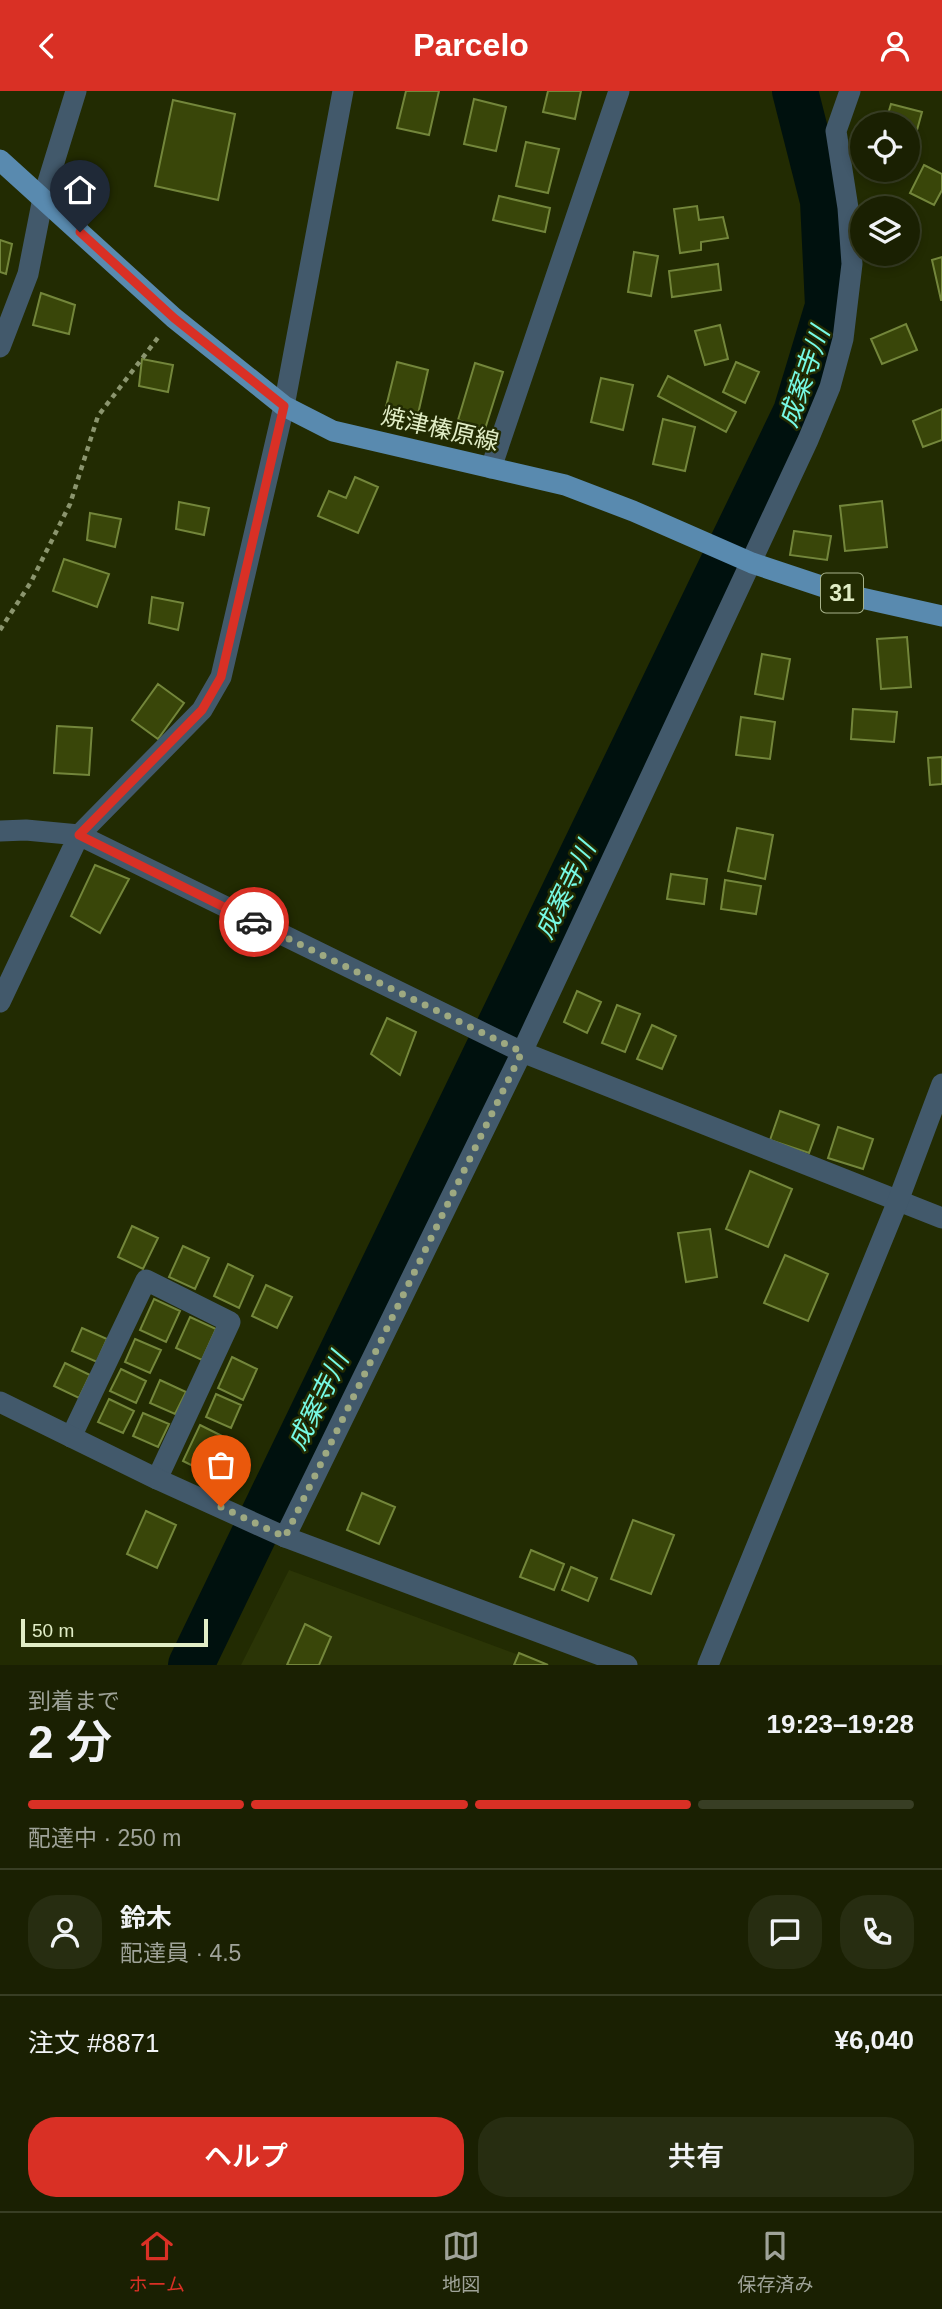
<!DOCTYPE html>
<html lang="ja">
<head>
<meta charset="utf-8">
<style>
	body { margin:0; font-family:Arial,"Noto Sans JP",sans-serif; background:#272d11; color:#f1f3f6; height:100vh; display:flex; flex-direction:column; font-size:26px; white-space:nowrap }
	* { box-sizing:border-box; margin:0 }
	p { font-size:23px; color:#9fa399 }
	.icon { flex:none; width:38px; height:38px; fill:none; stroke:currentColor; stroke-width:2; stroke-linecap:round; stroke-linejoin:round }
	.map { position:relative; height:1574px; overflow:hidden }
	.side { display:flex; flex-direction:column; background:#1a2002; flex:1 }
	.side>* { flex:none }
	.fabs { position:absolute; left:850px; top:21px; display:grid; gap:14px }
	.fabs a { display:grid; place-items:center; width:70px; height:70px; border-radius:50%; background:#1a2002; box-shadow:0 4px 10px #0003,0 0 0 2px #383e24; font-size:35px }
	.scale { position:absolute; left:21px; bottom:18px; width:187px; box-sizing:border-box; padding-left:7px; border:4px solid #e1edc6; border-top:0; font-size:19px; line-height:24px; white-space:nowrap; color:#e1edc6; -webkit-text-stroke:5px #222b02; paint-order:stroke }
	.pin { position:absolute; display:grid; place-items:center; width:60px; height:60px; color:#fff; margin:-72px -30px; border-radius:50% 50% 50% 0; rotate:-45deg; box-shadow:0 0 7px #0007 }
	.pin .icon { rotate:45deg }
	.courier { position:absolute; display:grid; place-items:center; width:70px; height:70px; margin:-35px; border:5px solid #d93025; border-radius:50%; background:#fff; color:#222; box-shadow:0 2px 9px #0007 }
	.head em { font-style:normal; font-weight:600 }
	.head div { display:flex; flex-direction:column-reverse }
	.head { display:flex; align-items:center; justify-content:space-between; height:119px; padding:0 28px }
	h1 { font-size:46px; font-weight:600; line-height:52px }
	.bar { display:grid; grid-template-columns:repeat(4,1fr); gap:10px 7px; align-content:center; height:84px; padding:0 28px }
	.bar i { height:9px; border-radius:5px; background:#383e24 }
	.bar .current { background:#d93025 }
	.bar p { grid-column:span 4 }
	.line { display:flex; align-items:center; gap:18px; padding:0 28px; border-top:2px solid #383e24 }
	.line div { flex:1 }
	.round { display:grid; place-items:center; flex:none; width:74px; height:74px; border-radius:28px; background:#272d11 }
	.button { display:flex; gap:14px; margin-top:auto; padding:14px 28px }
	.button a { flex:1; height:80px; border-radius:28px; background:#d93025; color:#fff; font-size:28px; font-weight:600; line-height:80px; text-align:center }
	.button a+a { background:#272d11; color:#f1f3f6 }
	header { display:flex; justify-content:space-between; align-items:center; height:91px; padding:0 28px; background:#d93025; color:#fff; font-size:32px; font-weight:600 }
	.tabs { display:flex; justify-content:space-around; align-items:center; height:98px; border-top:2px solid #383e24; background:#1a2002; font-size:19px; color:#9fa399 }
	.tabs a { display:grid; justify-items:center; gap:4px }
	.tabs .current { color:#d93025 }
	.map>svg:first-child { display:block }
</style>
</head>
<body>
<header><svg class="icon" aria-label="back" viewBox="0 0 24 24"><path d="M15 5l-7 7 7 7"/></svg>Parcelo<svg class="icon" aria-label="person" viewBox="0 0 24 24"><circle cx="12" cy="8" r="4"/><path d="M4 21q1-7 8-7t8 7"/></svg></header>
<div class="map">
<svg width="942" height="1574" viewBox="0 0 942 1574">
	<rect width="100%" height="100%" fill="#222b02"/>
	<path fill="#2b3506" d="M289,1479L546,1574H241Z"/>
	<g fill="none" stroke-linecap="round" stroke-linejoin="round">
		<path stroke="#00110e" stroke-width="46" d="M191,1574L796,321L828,215L823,110L795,0"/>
	</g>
	<path fill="#394609" stroke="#73863b" stroke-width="2" d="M406,0H439L429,44L397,37Z
		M548,0H581L575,28L543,21Z
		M474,8L506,16L496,60L464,53Z
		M173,9L235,23L218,109L155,95Z
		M891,13L922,21L912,57L908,56V33H885Z
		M526,51L559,58L548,102L516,95Z
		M924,74L942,83V99L934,114L910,102Z
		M499,105L550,117L545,141L493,129Z
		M697,115L699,129L723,126L728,147L701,151V159L680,162L674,118Z
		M0,149L12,153L6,183L0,181Z
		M634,161L658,165L651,205L628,201Z
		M942,166V209H941L932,169Z
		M718,173L721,199L672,206L669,180Z
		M41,202L75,214L69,243L33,234Z
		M906,233L917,259L882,273L871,248Z
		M720,234L728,268L705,274L695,240Z
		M142,268L173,274L168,301L139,295Z
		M397,271L428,279L418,323L386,316Z
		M736,271L759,281L745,312L723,301Z
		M475,272L503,281L485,338L458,329Z
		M668,285L736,321L726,341L658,305Z
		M601,287L633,294L623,339L591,331Z
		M942,318V349L923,356L913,330Z
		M663,328L695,336L685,380L653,373Z
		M355,386L378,396L358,442L318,425L329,400L346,407Z
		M882,410L887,456L845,460L840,415Z
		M179,411L209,417L204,444L176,438Z
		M90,422L121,428L115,456L87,449Z
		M794,440L831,445L827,469L790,464Z
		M64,468L109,483L97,516L53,500Z
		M152,506L183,512L178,539L149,532Z
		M907,546L911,596L881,598L877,548Z
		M762,563L790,568L783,608L755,603Z
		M158,593L184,612L158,648L132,629Z
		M853,618L897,621L894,651L851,648Z
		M741,626L775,631L770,668L736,664Z
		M57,635L92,637L89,684L54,682Z
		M942,666V693L930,694L928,667Z
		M737,737L773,744L765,788L728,780Z
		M95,774L129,788L100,842L71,825Z
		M671,783L707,788L704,813L667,808Z
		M725,789L761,795L756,823L721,818Z
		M577,900L601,911L587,942L564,931Z
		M617,914L640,923L625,961L602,952Z
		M387,927L416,941L400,984L371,963Z
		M652,934L676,945L662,978L637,968Z
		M780,1020L819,1034L809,1062L770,1049Z
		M838,1036L873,1048L863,1078L828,1067Z
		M750,1080L792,1098L768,1156L726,1138Z
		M132,1135L158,1147L143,1178L118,1166Z
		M710,1138L717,1186L686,1191L678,1142Z
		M183,1155L209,1167L195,1198L169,1186Z
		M785,1164L828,1183L808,1230L764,1212Z
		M228,1173L253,1185L239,1217L214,1205Z
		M266,1194L292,1206L277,1237L252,1225Z
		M154,1208L180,1220L166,1251L140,1239Z
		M190,1226L216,1238L202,1269L176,1257Z
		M82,1237L107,1248L97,1271L72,1260Z
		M135,1248L161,1259L150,1282L125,1271Z
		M232,1266L257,1278L243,1309L218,1297Z
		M65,1272L90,1284L79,1307L54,1295Z
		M121,1278L146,1290L136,1312L110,1300Z
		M160,1289L186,1301L175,1323L150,1312Z
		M216,1303L241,1314L231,1337L206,1326Z
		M109,1308L134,1320L123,1342L98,1331Z
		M143,1322L169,1333L158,1356L133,1345Z
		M200,1334L224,1346L207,1382L183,1370Z
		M362,1402L395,1416L379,1453L347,1439Z
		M146,1420L176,1434L157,1477L127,1463Z
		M633,1429L674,1444L651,1503L611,1488Z
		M531,1459L564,1473L554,1499L520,1486Z
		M571,1476L597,1487L588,1510L562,1499Z
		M305,1533L331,1546L319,1574H287Z
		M519,1562L548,1574H514Z"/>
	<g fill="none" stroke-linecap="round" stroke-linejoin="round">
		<path stroke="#8b956e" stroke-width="4.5" stroke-dasharray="5 5" stroke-linecap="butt" d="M0,539L31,491L70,413L98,325L160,244"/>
		<path stroke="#42596b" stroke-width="21" d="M0,256L28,183L43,107L76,0
			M491,377L619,0
			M0,740L26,739L79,744L522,961L942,1127
			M0,911L79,744L202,619L221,586L284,315L343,0
			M71,1346L146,1189L230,1231L157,1388
			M285,1446L522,961L808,349L830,296L843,248L852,173L848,117L836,40L850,0"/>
		<path stroke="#42596b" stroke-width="21" d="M0,1311L157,1388L285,1446L627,1574
			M708,1574L898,1110L942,993"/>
		<path stroke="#598aaf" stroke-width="21" d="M0,69L174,227L284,315L333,340L565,394L633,420L752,472L848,504L942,525"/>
	</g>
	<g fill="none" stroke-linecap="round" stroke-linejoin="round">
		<path stroke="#9ea981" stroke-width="7" stroke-dasharray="0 12.6" d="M221,1416L285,1446L522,961L254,831"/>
		<path stroke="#d93025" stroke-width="9" d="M80,141L174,227L284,315L221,586L202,619L79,744L254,831"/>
	</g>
	<g text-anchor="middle" stroke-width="5" stroke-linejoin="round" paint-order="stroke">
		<rect fill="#222b02" stroke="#a8b38b" stroke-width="2" x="821" y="482.5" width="42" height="39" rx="5"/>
		<g font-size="23" font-weight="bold" fill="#e1edc6">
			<text x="842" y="510">31</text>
		</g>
		<g font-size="24" fill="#e1edc6" stroke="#222b02">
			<text transform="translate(440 338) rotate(13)" y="8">焼津榛原線</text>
		</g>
		<g font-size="26" font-style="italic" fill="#77fae5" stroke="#222b02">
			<text transform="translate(804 286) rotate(-71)" y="9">成案寺川</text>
			<text transform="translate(565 799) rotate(-64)" y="9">成案寺川</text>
			<text transform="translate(318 1310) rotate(-64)" y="9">成案寺川</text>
		</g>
	</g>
</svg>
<div class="fabs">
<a><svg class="icon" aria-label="locate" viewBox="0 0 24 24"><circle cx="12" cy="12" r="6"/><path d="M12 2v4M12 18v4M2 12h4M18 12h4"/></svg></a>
<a><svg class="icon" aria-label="layers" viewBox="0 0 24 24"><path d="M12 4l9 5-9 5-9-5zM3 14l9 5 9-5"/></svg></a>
</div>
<div class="scale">50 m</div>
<div class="pin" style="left:221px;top:1416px;background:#ea580c"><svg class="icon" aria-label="bag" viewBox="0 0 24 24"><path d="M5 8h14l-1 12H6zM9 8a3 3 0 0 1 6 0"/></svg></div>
<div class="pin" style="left:80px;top:141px;background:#1f2937"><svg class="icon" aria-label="home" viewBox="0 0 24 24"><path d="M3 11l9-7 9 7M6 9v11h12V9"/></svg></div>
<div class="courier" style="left:254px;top:831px"><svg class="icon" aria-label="car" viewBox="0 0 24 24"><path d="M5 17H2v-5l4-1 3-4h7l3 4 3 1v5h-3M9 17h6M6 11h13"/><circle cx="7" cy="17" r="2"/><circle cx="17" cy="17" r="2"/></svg></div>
</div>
<section class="side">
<div class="head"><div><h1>2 分</h1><p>到着まで</p></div><em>19:23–19:28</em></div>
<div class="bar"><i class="current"></i><i class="current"></i><i class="current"></i><i></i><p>配達中 · 250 m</p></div>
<div class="line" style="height:126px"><a class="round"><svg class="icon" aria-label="person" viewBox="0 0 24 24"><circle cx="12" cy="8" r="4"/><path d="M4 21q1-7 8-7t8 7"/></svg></a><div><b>鈴木</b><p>配達員 · 4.5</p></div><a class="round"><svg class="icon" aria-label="chat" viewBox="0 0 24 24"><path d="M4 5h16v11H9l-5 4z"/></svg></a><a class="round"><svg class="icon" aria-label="phone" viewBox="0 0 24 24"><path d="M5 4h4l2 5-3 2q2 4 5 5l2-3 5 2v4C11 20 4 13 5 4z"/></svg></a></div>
<div class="line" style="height:91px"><div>注文 #8871</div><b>¥6,040</b></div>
<div class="button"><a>ヘルプ</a><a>共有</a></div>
</section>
<nav class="tabs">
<a class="current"><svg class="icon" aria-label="home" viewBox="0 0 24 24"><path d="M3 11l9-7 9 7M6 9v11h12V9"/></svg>ホーム</a>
<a><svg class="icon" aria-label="map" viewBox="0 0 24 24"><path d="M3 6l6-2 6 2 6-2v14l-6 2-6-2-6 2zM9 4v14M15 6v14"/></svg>地図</a>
<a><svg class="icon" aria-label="saved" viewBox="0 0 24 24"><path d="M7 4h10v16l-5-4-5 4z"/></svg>保存済み</a>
</nav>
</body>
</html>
